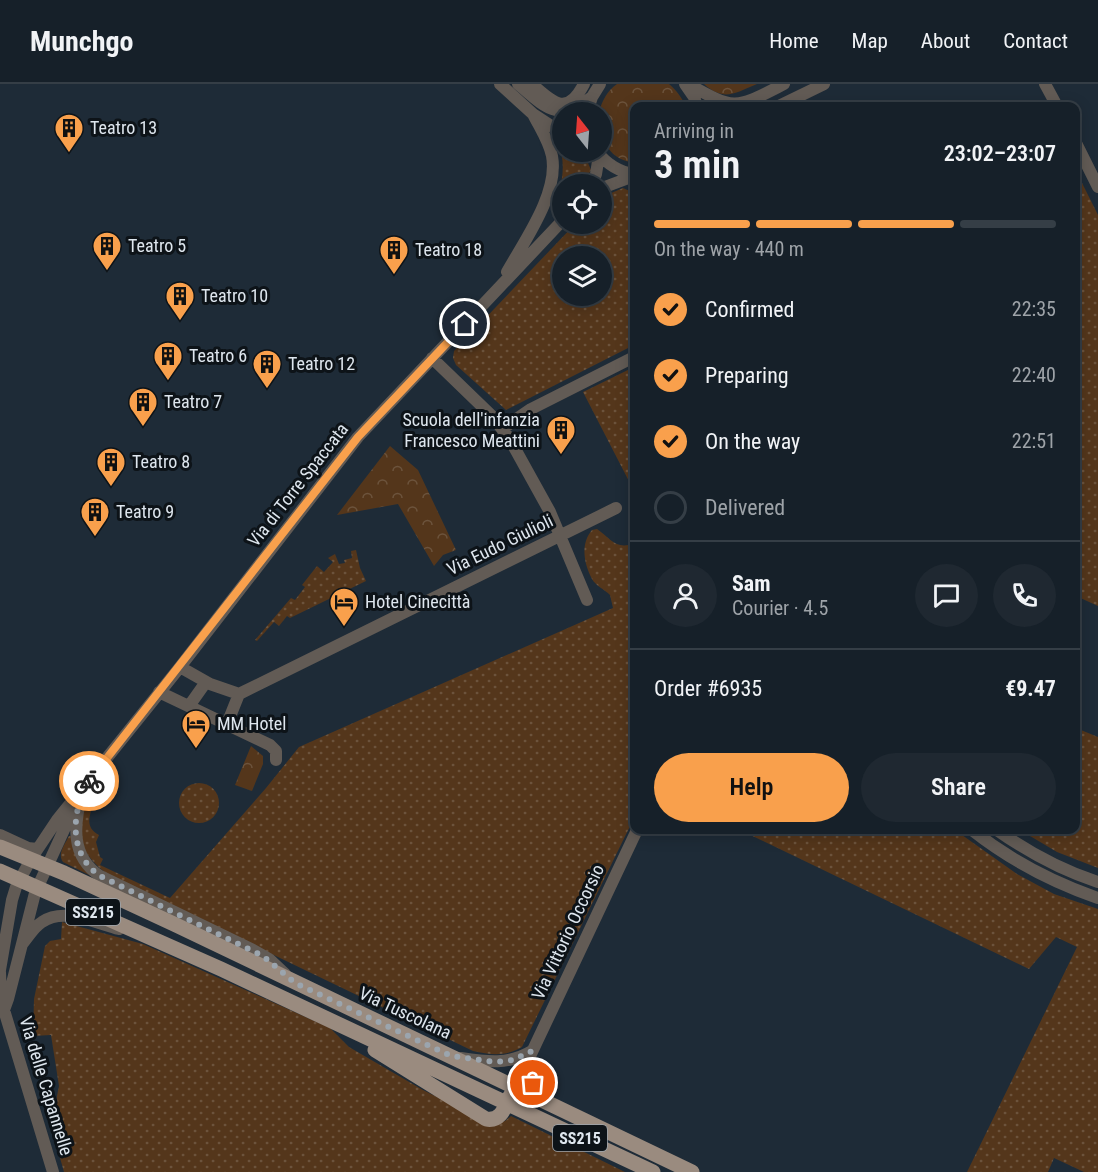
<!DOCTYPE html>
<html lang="en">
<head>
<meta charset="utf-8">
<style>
	body { margin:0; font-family:"Roboto Condensed",sans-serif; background:#1f2831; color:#f1f3f6; height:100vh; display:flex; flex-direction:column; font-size:22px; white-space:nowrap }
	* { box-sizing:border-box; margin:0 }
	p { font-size:20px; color:#9ea3a8 }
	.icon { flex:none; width:33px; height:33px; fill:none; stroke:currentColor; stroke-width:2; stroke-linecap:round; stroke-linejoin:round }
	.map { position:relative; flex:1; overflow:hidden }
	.side { position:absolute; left:630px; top:18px; width:450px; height:732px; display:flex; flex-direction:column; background:#162029; border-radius:12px; box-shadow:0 3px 15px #0003,0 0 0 2px #353e46 }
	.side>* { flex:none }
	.needle { width:39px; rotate:343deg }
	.buttons { position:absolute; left:552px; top:18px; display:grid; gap:12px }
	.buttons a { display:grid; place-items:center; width:60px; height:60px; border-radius:50%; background:#162029; box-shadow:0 3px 15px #0003,0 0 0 2px #353e46; font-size:30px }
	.pin { position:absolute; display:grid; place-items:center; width:51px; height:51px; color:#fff; margin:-26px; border:3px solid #fff; border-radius:50%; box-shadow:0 2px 6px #0007 }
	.courier { position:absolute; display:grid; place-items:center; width:60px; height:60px; margin:-30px; border:4px solid #f9a04c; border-radius:50%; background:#fff; color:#222; box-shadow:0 2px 8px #0007 }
	.overview em { font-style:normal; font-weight:600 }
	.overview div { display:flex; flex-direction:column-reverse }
	.overview { display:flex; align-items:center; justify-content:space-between; height:102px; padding:0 24px }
	h1 { font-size:39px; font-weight:600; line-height:45px }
	.bar { display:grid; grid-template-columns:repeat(4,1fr); gap:9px 6px; align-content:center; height:72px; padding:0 24px }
	.bar i { height:8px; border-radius:4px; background:#353e46 }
	.bar .selected { background:#f9a04c }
	.bar p { grid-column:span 4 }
	.line { display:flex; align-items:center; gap:15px; padding:0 24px; border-top:2px solid #353e46 }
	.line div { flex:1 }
	.round { display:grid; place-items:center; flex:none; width:63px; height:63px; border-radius:32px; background:#1f2831 }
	ol { padding:0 24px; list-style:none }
	li { display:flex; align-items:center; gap:18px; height:66px }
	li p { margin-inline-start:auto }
	li .icon { padding:6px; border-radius:50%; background:#f9a04c; color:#111; stroke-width:4 }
	li:last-child { color:#9ea3a8 }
	li i { width:33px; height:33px; border:3px solid #353e46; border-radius:50% }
	.button { display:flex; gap:12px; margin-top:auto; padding:12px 24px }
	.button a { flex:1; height:69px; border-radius:36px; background:#f9a04c; color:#111; font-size:24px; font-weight:600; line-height:69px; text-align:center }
	.button a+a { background:#1f2831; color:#f1f3f6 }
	header { display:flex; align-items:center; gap:36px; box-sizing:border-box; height:84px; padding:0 30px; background:#162029; border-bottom:2px solid #353e46 }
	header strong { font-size:28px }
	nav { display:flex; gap:33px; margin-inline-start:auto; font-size:21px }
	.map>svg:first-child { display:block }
</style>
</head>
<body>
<header>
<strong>Munchgo</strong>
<nav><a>Home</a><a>Map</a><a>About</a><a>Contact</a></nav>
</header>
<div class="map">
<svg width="1098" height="1088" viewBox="0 0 1098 1088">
	<defs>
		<pattern id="grass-dots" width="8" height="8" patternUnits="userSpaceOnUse" patternTransform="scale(1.5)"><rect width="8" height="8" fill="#54361b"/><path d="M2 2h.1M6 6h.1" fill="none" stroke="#6c533c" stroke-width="1.8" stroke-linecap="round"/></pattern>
		<pattern id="park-crowns" width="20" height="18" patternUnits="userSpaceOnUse" patternTransform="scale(1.5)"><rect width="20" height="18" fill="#54361b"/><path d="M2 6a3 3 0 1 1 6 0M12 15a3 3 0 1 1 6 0" fill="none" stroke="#6c533c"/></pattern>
	</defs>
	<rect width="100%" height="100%" fill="#1e2b37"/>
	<path fill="url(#grass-dots)" fill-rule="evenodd" d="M558,56L562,58V68H580L588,79L591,86L583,100H562V122L554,131C560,102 568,86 558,56Z
		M1076,87L1098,131V522L1076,512Z
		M623,104L634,109V261L506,326L456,281L453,274L454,267L575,140H602V113ZM562,172H602V212H562Z
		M634,283V407L583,308Z
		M597,445C610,454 617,467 634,459V734L522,963C505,973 491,971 473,967L110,792C62,757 79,728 107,687L87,725L91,727C88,738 88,745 99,751L96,758L100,773L103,775L100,781L170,814L266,704L299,663L613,524L610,511C605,506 595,501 592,495C584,480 580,460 592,446Z
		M356,466L360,484L366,497L290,534L287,532L279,542L274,538L257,557L255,556L291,514L295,516L305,503L302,501L317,482L324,488L333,478L328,474L335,470L339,480L345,479L344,476L352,474L351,467Z
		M1076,644L1098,653V784L1057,768L1020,746H1076Z
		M179 719a20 20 0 1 1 40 0a20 20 0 1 1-40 0Z
		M740,746H955L1017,790L1054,810L1098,825V1088H1084L1054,1074L1048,1088H967L1077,863L1056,853L1029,885Z
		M69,752H71L91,792L63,778C57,770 65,760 69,752Z
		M62,838L143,860L330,944L349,963L423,1006L493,1041L505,1037L511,1032L625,1088H64L51,1042L59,1002L51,951L33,952L34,915L45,862L50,857L61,855Z"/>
	<path fill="url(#park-crowns)" d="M617,0H669C676,6 682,13 685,22H634V79C604,73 602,55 602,28H599C602,17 607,7 617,0Z
		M704,0H757C735,9 724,18 704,0Z
		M390,362L418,386L456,466L443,471L434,482L398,420L337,431Z
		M251,662L263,672V680L252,707L235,701Z"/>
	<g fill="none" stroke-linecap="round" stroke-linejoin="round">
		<path stroke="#625b55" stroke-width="12" d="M500,0L533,30L562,49
			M518,0C546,24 558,39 592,13
			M532,0C553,19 567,33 584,0
			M685,0L694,13L697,22
			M688,0C736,27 735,25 784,0
			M1045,0L1057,22
			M779,22L824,0
			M587,28L592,13L600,0
			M1076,59L1098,103
			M597,68C607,80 619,88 634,90
			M592,100L596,90L599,71
			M602,104L634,92
			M507,188C525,156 559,109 552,72C549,57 540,44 533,30
			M432,274L492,332L509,354L550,428L587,516
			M502,345L531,325L634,273
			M180,583L210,600L239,610
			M159,608L270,661L276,667V676
			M239,610L616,424
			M189,622L206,598
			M227,640L239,610
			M82,709C74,740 70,772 100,792L253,866L269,875L285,890
			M972,746C1010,776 1052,798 1098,814
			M997,746C1028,768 1061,786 1098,798
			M0,751L28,764L37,765
			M23,859C29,852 34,843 42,838C64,823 96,839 119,845
			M0,886L12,816L16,803L31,775L57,736L180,583L358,353L562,137
			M0,888L1,914L4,926L53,1088
			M4,926L8,915L35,809L74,724
			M461,974C487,978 509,981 532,967
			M531,977C528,995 535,1005 548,1016
			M515,1004L637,746"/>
		<path stroke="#9a8b7f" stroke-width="15" d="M0,763L64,789L176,841L692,1088
			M0,787L221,885L653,1088
			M375,966L486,1035C501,1038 505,1023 510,1012"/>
	</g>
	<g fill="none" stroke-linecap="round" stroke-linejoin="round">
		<path stroke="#9ba5ae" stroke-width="6" stroke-dasharray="0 10.8" d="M89,697C82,706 81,714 78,724C72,750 77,776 100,792L263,872L295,899L451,972L495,978L513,976L532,967L529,986L533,999"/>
		<path stroke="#f9a04c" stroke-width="8" d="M89,697L358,353L465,240"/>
	</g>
	<defs>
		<g id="building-pin" transform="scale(1.5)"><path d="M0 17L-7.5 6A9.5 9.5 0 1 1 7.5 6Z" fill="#f9a04c" stroke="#0d1318"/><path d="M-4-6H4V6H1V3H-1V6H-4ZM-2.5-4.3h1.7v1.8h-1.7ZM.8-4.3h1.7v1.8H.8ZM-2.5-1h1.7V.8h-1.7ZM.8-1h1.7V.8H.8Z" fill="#111"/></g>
		<g id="hotel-pin" transform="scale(1.5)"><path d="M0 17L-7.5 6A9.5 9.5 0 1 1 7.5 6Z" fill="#f9a04c" stroke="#0d1318"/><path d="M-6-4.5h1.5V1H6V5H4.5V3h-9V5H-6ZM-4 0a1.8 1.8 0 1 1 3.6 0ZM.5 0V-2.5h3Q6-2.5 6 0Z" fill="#111"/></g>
	</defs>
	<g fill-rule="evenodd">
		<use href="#building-pin" x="69" y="44"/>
		<use href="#building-pin" x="107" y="162"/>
		<use href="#building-pin" x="394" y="166"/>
		<use href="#building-pin" x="180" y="212"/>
		<use href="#building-pin" x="168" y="272"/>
		<use href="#building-pin" x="267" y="280"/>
		<use href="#building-pin" x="143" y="318"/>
		<use href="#building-pin" x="561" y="346"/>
		<use href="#building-pin" x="111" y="378"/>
		<use href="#building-pin" x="95" y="428"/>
		<use href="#hotel-pin" x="344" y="518"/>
		<use href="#hotel-pin" x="196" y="640"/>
	</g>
	<g text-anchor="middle" stroke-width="6" stroke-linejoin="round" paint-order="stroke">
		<g fill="#0d1318" stroke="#9fa7ae" stroke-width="1.5">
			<rect x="66" y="815" width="54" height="26" rx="4.5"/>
			<rect x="553" y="1041" width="54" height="26" rx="4.5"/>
		</g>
		<g font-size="16" font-weight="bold" fill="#dee6ee">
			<text x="93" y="834">SS215</text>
			<text x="580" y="1060">SS215</text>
		</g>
		<g font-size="18" fill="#dee6ee" stroke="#0d1318" text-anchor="start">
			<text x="90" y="50">Teatro 13</text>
			<text x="128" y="168">Teatro 5</text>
			<text x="415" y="172">Teatro 18</text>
			<text x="201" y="218">Teatro 10</text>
			<text x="189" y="278">Teatro 6</text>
			<text x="288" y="286">Teatro 12</text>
			<text x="164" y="324">Teatro 7</text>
			<text x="540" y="342" text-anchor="end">Scuola dell'infanzia<tspan x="540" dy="21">Francesco Meattini</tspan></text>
			<text x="132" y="384">Teatro 8</text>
			<text x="116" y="434">Teatro 9</text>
			<text x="365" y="524">Hotel Cinecittà</text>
			<text x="217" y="646">MM Hotel</text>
		</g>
		<g font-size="18" fill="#dee6ee" stroke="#0d1318">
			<text transform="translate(298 401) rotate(-52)" y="6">Via di Torre Spaccata</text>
			<text transform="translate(500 461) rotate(-26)" y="6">Via Eudo Giulioli</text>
			<text transform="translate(568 848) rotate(-65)" y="6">Via Vittorio Occorsio</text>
			<text transform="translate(405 929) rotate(25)" y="6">Via Tuscolana</text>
			<text transform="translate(46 1002) rotate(73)" y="6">Via delle Capannelle</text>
		</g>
	</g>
</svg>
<div class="buttons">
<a><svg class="needle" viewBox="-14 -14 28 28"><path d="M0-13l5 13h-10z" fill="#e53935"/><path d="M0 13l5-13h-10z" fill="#9ea3a8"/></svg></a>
<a><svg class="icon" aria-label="locate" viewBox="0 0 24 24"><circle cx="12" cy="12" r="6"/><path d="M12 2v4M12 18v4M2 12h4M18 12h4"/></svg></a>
<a><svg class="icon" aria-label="layers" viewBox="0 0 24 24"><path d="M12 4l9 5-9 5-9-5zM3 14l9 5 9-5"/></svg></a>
</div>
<div class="pin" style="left:533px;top:999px;background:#ea580c"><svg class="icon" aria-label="bag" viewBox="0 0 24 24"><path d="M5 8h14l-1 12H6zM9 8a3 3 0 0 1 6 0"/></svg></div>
<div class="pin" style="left:465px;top:240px;background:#1f2937"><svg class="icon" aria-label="home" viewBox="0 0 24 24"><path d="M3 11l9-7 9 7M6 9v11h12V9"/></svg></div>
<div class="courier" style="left:89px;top:697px"><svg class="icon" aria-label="bike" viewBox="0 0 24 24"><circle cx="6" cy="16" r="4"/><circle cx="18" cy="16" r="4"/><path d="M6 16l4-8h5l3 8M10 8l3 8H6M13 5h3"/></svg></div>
<section class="side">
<div class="overview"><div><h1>3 min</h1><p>Arriving in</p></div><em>23:02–23:07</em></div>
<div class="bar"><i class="selected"></i><i class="selected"></i><i class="selected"></i><i></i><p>On the way · 440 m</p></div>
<ol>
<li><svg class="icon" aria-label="check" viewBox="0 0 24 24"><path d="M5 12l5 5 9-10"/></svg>Confirmed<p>22:35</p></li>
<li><svg class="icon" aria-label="check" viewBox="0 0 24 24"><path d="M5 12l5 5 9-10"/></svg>Preparing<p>22:40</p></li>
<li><svg class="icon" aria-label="check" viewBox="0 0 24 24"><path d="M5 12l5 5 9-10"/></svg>On the way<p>22:51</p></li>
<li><i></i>Delivered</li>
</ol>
<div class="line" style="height:108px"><a class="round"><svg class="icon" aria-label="person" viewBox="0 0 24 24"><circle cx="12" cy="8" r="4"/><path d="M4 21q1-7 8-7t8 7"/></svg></a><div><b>Sam</b><p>Courier · 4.5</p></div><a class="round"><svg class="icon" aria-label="chat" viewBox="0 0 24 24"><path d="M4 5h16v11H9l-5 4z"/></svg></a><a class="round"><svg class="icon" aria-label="phone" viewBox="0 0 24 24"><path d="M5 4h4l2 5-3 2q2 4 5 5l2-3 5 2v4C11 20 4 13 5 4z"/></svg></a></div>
<div class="line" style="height:78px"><div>Order #6935</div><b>€9.47</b></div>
<div class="button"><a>Help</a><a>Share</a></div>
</section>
</div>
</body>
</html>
